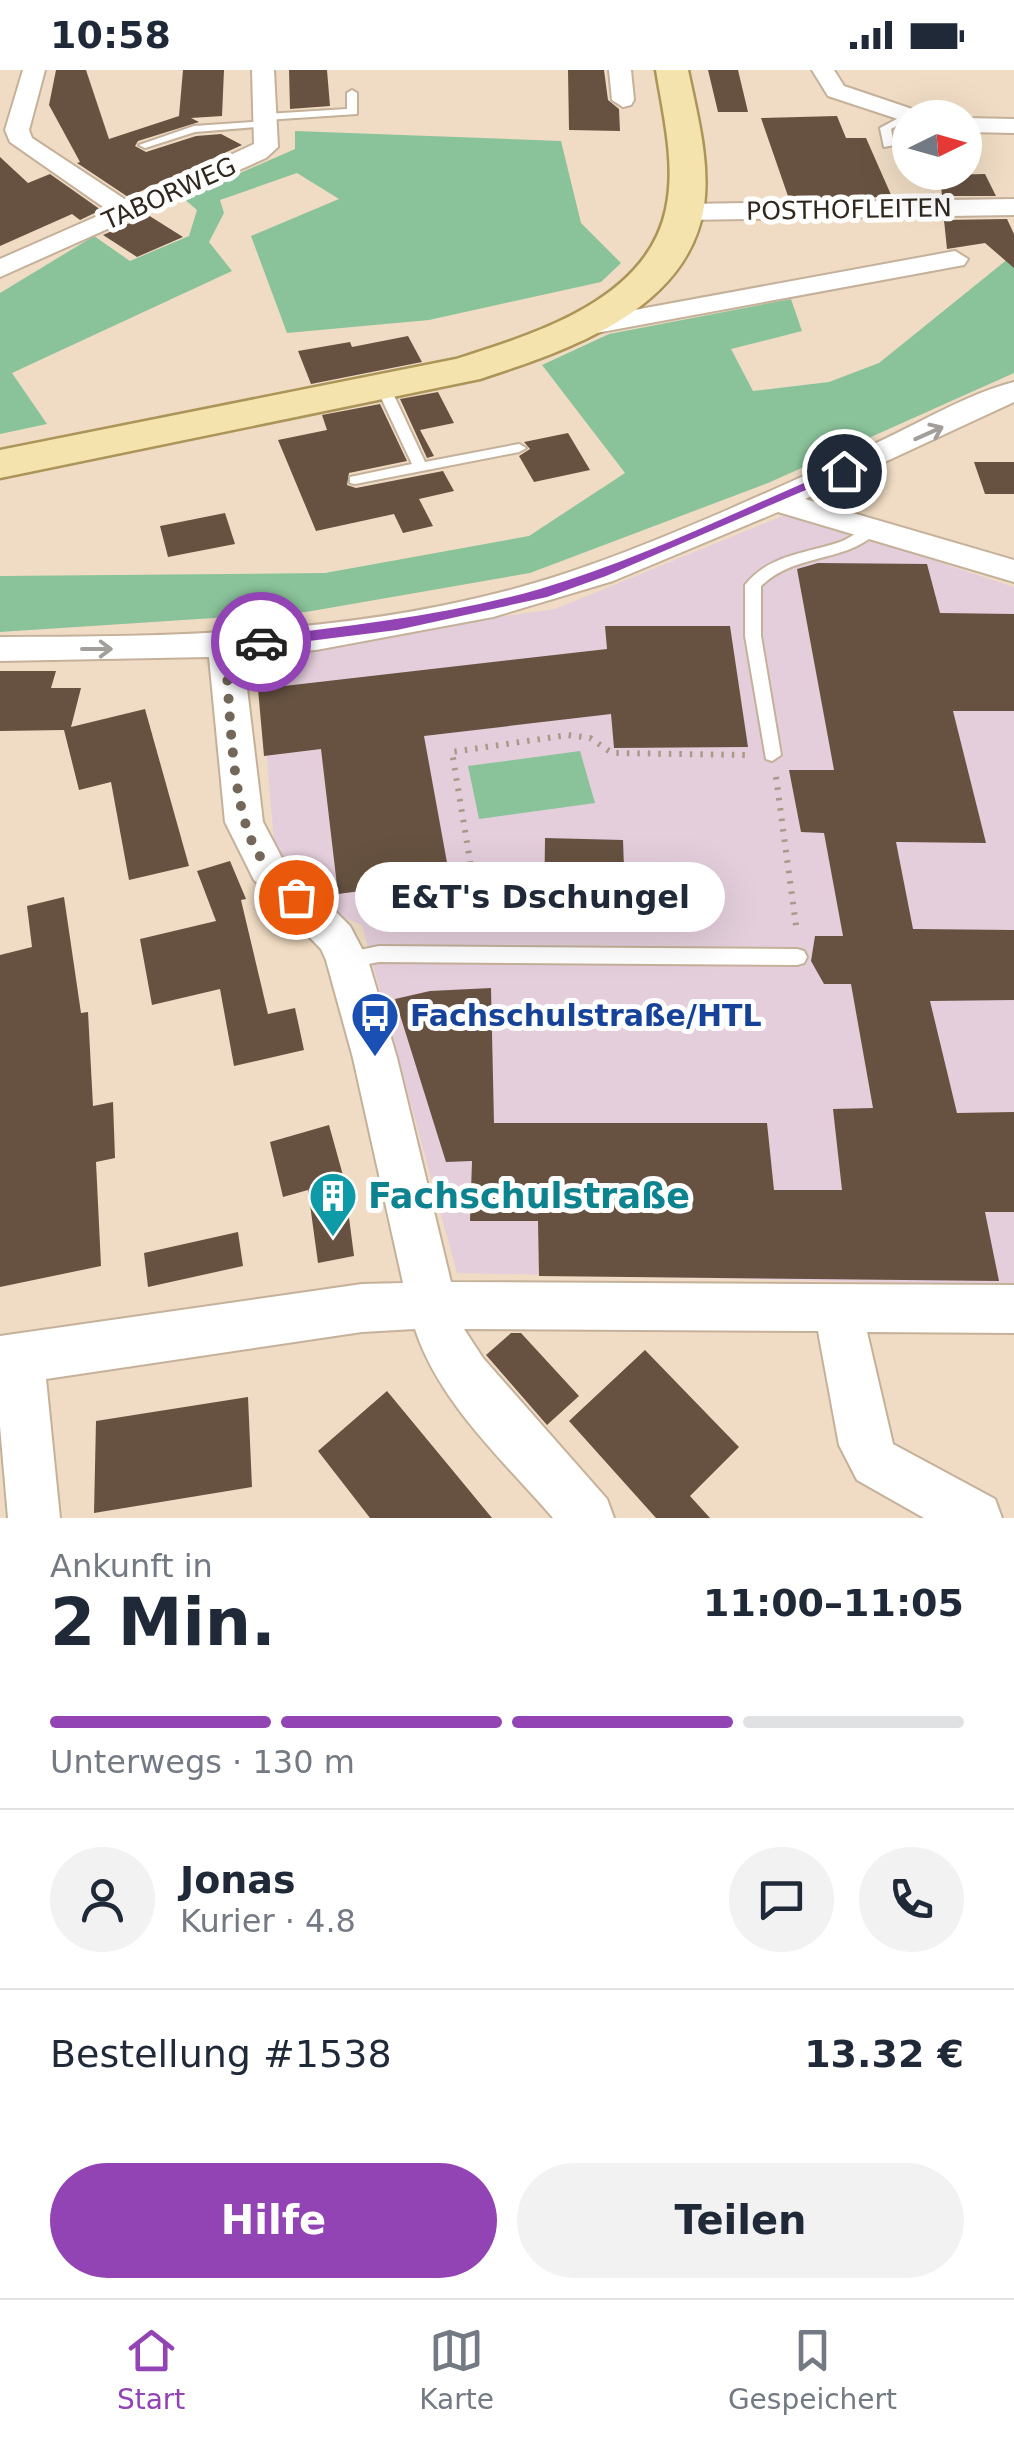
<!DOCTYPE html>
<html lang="de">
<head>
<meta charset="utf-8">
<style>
	body { margin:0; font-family:"DejaVu Sans",sans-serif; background:#f2f2f3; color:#1f2937; height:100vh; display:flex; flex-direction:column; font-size:38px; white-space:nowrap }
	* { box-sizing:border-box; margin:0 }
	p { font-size:32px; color:#747a83 }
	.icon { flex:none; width:55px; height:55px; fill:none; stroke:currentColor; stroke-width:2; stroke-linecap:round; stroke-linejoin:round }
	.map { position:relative; height:1448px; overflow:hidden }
	.drawer { display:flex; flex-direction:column; background:#fff; flex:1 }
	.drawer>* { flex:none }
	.needle { width:65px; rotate:85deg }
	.tools { position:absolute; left:892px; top:30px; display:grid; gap:20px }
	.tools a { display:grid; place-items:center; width:90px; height:90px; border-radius:50%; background:#fff; box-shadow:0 10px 40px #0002; font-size:50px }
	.pin { position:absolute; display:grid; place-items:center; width:85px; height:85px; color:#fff; margin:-42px; border:5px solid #fff; border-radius:50%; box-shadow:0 2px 10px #0007 }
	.courier { position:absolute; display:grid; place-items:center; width:100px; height:100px; margin:-50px; border:8px solid #9244b5; border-radius:50%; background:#fff; color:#222; box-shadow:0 2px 12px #0007 }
	.bubble { position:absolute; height:70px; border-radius:35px; background:#fff; box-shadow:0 10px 40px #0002; font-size:32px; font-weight:600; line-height:70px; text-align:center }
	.head em { font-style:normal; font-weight:600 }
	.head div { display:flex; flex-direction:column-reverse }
	.head { display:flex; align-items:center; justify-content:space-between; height:170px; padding:0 50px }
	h1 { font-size:65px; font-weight:600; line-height:75px }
	.bar { display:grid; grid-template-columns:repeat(4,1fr); gap:15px 10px; align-content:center; height:120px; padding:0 50px }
	.bar i { height:12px; border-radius:8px; background:#e0e1e3 }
	.bar .selected { background:#9244b5 }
	.bar p { grid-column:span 4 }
	.line { display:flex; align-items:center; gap:25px; padding:0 50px; border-top:2px solid #e0e1e3 }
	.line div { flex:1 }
	.round { display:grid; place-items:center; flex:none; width:105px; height:105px; border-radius:52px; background:#f2f2f3 }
	.button { display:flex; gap:20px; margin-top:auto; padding:20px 50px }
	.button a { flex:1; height:115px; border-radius:60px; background:#9244b5; color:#fff; font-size:40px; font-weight:600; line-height:115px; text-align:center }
	.button a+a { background:#f2f2f3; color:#1f2937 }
	.status { display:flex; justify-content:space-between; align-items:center; height:70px; padding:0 50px; background:#fff; direction:ltr }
	.status svg { height:28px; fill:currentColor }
	.menu { display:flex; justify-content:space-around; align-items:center; height:140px; border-top:2px solid #e0e1e3; background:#fff; font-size:28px; color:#747a83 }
	.menu a { display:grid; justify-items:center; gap:5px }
	.menu .selected { color:#9244b5 }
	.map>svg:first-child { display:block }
</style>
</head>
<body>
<div class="status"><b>10:58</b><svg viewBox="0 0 49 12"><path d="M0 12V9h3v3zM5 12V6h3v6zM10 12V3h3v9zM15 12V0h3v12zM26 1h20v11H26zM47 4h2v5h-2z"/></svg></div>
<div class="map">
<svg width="1014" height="1448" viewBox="0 0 1014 1448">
	<rect width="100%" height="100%" fill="#f0dcc4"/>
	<path fill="#e4cedc" d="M790,443L1014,517V1215L457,1203L362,855L278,821L258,581L555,539Z"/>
	<path fill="#8ac39a" d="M295,61L561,71L581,153L621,193L601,212L429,250L287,263L251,166L339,129L297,103L220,130L224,143L209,172L232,201L12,303L47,354L0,364V223L94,166L130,191L189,166L197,140L183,128L295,79Z
		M1014,184V303L768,413L530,503L306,542L0,562V506L325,503L529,466L625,403L542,295L609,264L791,229L802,261L731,279L753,321L829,312L879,293Z
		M580,681L595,733L479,749L468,696Z"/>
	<path fill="#675241" d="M56,0H86L109,69L179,46L183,0H224L222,46L191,48L199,52L138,71L135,76L146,82L196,66L221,64L242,75L128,127L77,93L80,92L49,35Z
		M289,0H327L330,36L290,39Z
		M568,0H604L608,30L619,39L620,61L569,60Z
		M708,0H738L748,42H718Z
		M837,46L846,68H866L892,127L789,129L761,48Z
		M0,87L28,113L50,104L101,140L80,150L72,144L0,176Z
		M985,104L996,126H942L940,105Z
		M148,145L183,167L137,187L103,165Z
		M1007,149L1014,164V198L985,173L947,179L944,150Z
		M408,266L422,292L311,314L298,281L350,272L352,277Z
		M438,322L454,353L420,360L434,386L427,388L400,329Z
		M380,334L407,391L349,403L347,415L356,418L443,401L454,421L419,429L433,456L403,463L394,444L316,461L278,370L327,360L322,345Z
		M568,363L590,400L534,412L519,386L530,379L524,372Z
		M974,392H1014V424H985Z
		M225,443L235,474L168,487L160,456Z
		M818,493L927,494L940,543L1014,544V641H953L986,773L896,772L913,859L1014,860V930L930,931L957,1043L1014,1042V1142H985L999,1211L539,1206L538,1151H470L472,1091L446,1092L395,929L430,921L491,918L494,1053H767L774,1120H842L833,1039L873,1038L851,914H824L811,891L815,866H843L824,763L801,762L789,700H834L797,499Z
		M605,556H730L748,677L614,678L611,644L424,666L450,809L338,824L321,679L264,686L258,619L607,579Z
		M0,601H56L51,618H81L71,657L145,639L189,796L129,810L111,712L79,720L64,660L0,661Z
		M545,768L623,770L626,853L544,851Z
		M230,791L246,829L241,830L268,944L295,938L304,980L234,996L220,919L152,935L140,869L216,851L197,801Z
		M64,827L81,943L88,942L93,1036L113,1032L115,1088L96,1092L101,1196L0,1217V885L32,877L27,836Z
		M329,1055L344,1109L354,1186L318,1193L308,1120L283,1127L270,1072Z
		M238,1162L243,1196L148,1217L144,1183Z
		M511,1263H521L579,1326L547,1355L486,1285Z
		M645,1280L739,1377L690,1426L710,1448H656L569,1351Z
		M387,1321L492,1448H370L318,1381Z
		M248,1327L252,1417L94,1443L96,1351Z"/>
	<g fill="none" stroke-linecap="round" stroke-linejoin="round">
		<g stroke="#c5b19a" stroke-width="4">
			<path id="lane" d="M352,20L357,23V44L266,50L261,47L266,44L347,39V23Z
				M906,44L915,46L891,59L894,75L884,77L880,58Z
				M266,51L271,54L270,56L195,62L145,78L139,75L194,56Z
				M384,315L391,319L425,392L519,374L526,378L519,382L355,414L350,413V407L412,394L377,319Z
				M875,452L882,457C851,494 797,481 761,516V566L781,685L772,691L766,689L745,566V515C770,484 805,484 840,472C853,467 863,458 875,452Z
				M379,876L797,879L804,881L807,887L804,893L797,895L379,892L347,898L340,896L337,890L340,884Z"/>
		</g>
		<g stroke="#c5b19a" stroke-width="4">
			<path id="street" d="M23,0H45L29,60L32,68L129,132L254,74L252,0H274L278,77L266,88L0,207V189L109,141L10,72L5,60Z
				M609,0H631L634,30L631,35L623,37L612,30Z
				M812,0H834L844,16L924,43L927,48H910V53L828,26Z
				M965,48L1014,49V63L965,62Z
				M1014,129V145L685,150L672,142L685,134Z
				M955,181L968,189L964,195L580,266L566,258L580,250Z
				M1014,312V332L805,429L1014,490V512L778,442L613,511L493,547L316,580L243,585L263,752L282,788L350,856L368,890L397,988L451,1212L1014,1215V1263L867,1262L893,1374L995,1429L1002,1448H924L857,1410L839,1375L818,1261L464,1259L483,1288L607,1429L614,1448H553C504,1391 439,1333 415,1259L362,1262L46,1309L60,1448H8L0,1356V1266L362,1214L403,1213L353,988L326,890L321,879L254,810L225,752L209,587L0,591V567C198,567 402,563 590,495C687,460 782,416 876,373C920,353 967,324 1014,312Z"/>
		</g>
		<g stroke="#ac9559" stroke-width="5">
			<path id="primary" d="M656,0H688C697,44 710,91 704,136C688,241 566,281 480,309L0,408V380L456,289C535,264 647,230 666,139C676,94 663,44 656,0Z"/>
		</g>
		<path stroke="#a99a87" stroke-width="6" stroke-dasharray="2.5 8" stroke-linecap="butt" d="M776,707L797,863
			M357,838L475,821L452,682L568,665L590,668L612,683L747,685"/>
		<use href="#lane" fill="#fff" fill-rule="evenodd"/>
		<use href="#street" fill="#fff" fill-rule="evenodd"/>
		<use href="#primary" fill="#f5e3ae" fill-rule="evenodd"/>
	</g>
	<defs><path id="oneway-shaft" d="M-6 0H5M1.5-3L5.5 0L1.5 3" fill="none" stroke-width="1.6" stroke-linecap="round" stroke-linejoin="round" transform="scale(2.5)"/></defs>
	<g stroke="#a29e9a">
		<use href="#oneway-shaft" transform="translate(929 363) rotate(-24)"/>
		<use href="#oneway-shaft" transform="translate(97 579)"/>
	</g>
	<path fill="#9244b5" d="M839,398L850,401L606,506L547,527L397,560L261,577L254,572L261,567C354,555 450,545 540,519C642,489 741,439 839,398Z"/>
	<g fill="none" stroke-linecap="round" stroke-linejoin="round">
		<path stroke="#736759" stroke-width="10" stroke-dasharray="0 18" d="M261,572L225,575C230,632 230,732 256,780C267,799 281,812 296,827"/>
	</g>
	<defs>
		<g id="bus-pin" transform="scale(2.5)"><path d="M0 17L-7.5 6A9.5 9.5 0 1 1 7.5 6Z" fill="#1a4fb4" stroke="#fff"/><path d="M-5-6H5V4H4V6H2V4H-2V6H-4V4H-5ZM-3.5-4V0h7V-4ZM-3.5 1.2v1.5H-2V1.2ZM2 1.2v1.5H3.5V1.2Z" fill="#fff"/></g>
		<g id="building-pin" transform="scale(2.5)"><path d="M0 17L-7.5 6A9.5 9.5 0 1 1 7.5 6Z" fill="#0f9aa8" stroke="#fff"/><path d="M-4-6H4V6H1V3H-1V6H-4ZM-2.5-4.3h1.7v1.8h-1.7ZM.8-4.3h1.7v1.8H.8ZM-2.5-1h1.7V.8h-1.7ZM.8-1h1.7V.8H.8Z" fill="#fff"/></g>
	</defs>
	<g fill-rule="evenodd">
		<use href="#bus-pin" x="375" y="946"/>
		<use href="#building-pin" x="333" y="1126"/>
	</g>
	<g text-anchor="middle" stroke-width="10" stroke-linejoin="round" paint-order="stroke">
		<g font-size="25" fill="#30281f" stroke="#fff">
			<text transform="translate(169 123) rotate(-24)" y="9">TABORWEG</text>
			<text transform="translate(849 139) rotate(-1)" y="9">POSTHOFLEITEN</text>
		</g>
		<g font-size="30" font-weight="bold" fill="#164399" stroke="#fff" text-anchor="start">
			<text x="410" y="956">Fachschulstraße/HTL</text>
		</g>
		<g font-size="35" font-weight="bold" fill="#0d838f" stroke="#fff" text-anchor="start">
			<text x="368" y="1138">Fachschulstraße</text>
		</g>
	</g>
</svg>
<div class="tools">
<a><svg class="needle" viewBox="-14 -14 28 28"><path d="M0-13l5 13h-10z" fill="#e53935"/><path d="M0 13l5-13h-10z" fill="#747a83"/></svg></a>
</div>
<div class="pin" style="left:296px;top:827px;background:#ea580c"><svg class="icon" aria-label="bag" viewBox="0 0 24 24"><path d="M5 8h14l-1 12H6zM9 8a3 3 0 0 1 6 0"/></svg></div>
<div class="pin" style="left:844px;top:401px;background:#1f2937"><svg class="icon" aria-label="home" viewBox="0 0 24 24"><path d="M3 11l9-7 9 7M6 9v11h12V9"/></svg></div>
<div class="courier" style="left:261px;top:572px"><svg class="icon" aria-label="car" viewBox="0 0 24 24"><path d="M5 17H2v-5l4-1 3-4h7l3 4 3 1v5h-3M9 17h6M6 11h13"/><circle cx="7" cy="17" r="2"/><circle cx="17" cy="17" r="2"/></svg></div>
<div class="bubble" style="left:355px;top:792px;width:370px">E&amp;T's Dschungel</div>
</div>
<section class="drawer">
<div class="head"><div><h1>2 Min.</h1><p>Ankunft in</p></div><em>11:00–11:05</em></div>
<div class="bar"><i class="selected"></i><i class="selected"></i><i class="selected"></i><i></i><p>Unterwegs · 130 m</p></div>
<div class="line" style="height:180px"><a class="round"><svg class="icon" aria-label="person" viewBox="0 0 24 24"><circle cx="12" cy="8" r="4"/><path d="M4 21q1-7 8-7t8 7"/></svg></a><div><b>Jonas</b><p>Kurier · 4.8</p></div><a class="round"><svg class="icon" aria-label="chat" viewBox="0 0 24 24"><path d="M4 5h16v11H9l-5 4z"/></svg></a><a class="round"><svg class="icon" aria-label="phone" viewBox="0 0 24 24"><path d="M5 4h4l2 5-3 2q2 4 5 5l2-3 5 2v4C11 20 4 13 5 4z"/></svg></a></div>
<div class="line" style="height:130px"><div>Bestellung #1538</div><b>13.32 €</b></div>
<div class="button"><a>Hilfe</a><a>Teilen</a></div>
</section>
<nav class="menu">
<a class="selected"><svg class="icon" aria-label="home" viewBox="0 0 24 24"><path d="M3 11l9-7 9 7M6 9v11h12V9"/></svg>Start</a>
<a><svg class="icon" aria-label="map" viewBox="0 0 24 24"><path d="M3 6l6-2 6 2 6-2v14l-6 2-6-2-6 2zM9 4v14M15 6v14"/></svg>Karte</a>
<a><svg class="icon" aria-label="saved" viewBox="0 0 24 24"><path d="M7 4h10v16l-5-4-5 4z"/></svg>Gespeichert</a>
</nav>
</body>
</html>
